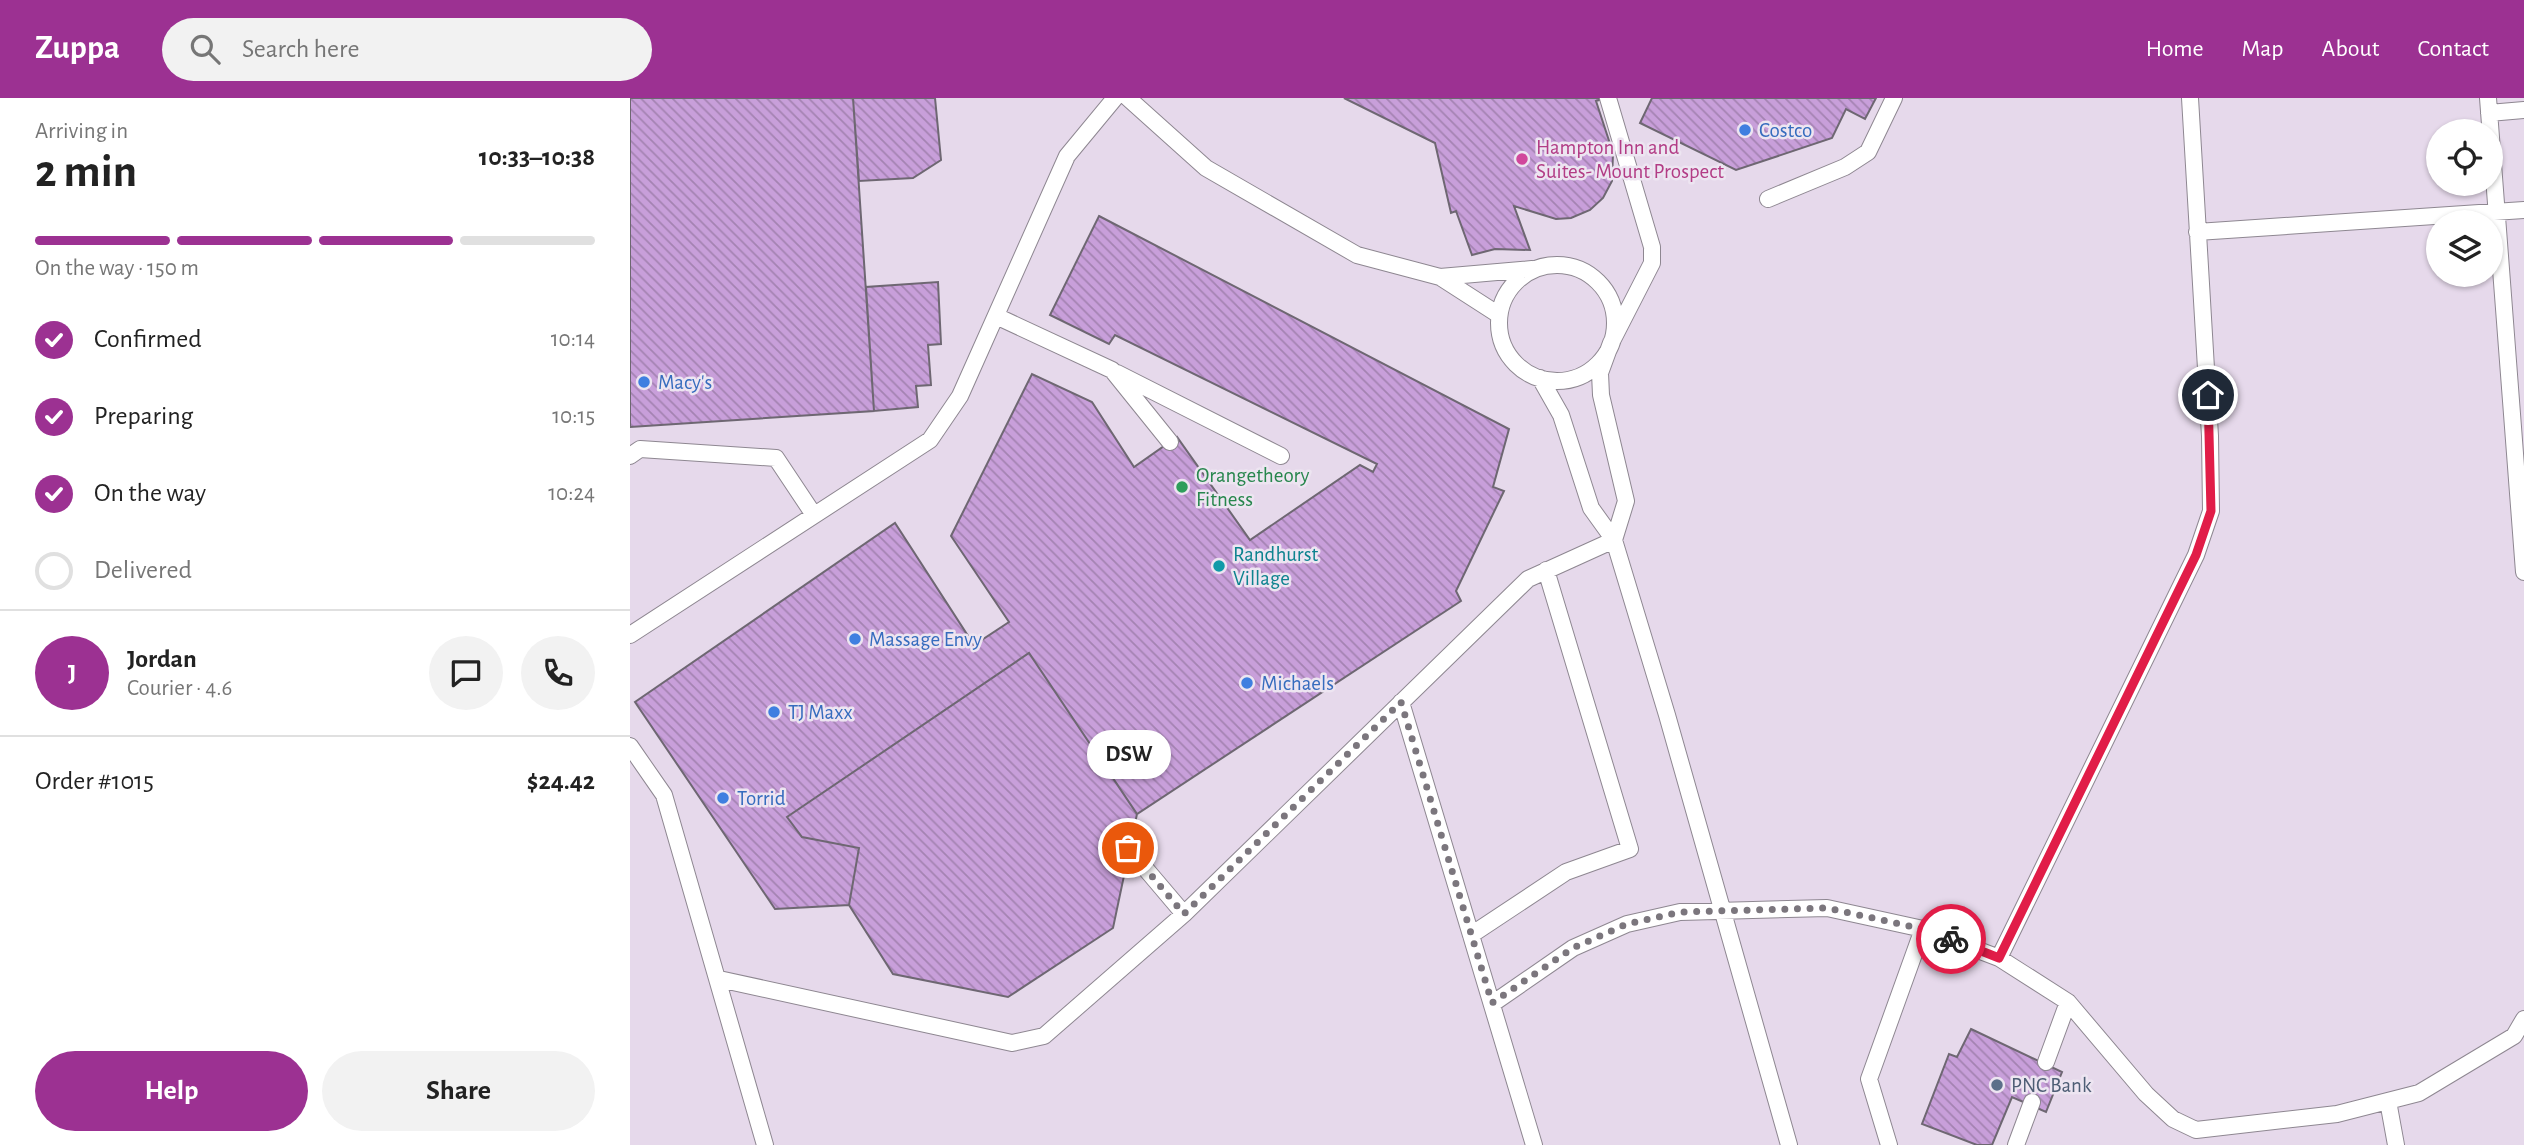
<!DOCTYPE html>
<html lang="en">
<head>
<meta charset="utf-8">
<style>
	body { margin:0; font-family:"Alegreya Sans",sans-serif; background:#f2f2f2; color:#222; height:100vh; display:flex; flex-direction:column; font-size:26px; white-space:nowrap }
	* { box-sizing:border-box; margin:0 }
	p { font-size:23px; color:#767676 }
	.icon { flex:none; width:38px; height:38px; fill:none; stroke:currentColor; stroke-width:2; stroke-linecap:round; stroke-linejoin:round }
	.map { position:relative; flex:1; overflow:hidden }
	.panel { display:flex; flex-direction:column; background:#fff; width:630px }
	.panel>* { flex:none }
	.tools { position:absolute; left:1796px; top:21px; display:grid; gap:14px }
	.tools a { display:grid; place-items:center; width:77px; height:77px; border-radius:50%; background:#fff; box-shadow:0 2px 5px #0004; font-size:35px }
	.pin { position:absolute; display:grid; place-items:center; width:60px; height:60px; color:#fff; margin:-30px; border:4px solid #fff; border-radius:50%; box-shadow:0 2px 7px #0007 }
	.courier { position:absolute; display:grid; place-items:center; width:70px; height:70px; margin:-35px; border:5px solid #e11d48; border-radius:50%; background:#fff; color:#222; box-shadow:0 2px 9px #0007 }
	.bubble { position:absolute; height:49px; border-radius:24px; background:#fff; box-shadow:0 2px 5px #0004; font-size:23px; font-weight:700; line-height:49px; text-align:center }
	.summary em { font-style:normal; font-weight:700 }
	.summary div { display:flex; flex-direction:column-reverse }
	.summary { display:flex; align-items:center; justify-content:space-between; height:119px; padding:0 35px }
	h1 { font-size:46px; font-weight:700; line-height:52px }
	.bar { display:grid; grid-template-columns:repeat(4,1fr); gap:10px 7px; align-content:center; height:84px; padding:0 35px }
	.bar i { height:9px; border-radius:5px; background:#e0e0e0 }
	.bar .selected { background:#9c3192 }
	.bar p { grid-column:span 4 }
	.line { display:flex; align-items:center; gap:18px; padding:0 35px; border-top:2px solid #e0e0e0 }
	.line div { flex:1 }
	.round { display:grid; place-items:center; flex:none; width:74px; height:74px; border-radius:37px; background:#f2f2f2 }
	ol { padding:0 35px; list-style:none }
	li { display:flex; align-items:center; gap:21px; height:77px }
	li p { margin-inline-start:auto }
	li .icon { padding:7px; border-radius:50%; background:#9c3192; color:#fff; stroke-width:4 }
	li:last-child { color:#767676 }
	li i { width:38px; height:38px; border:4px solid #e0e0e0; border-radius:50% }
	.button { display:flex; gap:14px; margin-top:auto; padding:14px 35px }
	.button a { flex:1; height:80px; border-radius:42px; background:#9c3192; color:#fff; font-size:28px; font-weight:700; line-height:80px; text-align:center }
	.button a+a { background:#f2f2f2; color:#222 }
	header { display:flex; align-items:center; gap:42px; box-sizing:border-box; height:98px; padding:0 35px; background:#9c3192; color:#fff }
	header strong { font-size:33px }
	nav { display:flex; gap:38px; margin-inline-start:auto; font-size:24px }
	.search { width:490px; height:63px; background:#f2f2f2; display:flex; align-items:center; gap:18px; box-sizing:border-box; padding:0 24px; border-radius:38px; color:#767676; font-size:26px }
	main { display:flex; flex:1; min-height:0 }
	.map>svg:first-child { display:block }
</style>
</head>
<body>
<header>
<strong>Zuppa</strong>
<div class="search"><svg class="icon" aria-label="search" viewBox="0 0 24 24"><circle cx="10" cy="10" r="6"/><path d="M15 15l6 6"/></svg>Search here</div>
<nav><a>Home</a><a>Map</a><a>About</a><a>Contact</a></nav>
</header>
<main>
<section class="panel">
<div class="summary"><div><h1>2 min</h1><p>Arriving in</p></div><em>10:33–10:38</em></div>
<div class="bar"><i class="selected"></i><i class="selected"></i><i class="selected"></i><i></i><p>On the way · 150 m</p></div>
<ol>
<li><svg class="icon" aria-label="check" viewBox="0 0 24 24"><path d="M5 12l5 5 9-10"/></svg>Confirmed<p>10:14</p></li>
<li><svg class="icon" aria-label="check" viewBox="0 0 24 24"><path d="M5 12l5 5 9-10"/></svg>Preparing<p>10:15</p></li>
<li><svg class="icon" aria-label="check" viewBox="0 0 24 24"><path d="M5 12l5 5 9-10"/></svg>On the way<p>10:24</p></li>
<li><i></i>Delivered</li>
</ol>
<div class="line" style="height:126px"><b class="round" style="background:#9c3192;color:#fff">J</b><div><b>Jordan</b><p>Courier · 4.6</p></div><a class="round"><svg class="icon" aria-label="chat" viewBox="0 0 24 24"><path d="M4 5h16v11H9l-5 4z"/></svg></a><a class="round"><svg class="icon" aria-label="phone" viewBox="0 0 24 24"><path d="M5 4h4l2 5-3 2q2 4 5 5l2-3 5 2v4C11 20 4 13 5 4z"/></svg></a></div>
<div class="line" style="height:91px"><div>Order #1015</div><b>$24.42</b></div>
<div class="button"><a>Help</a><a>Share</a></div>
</section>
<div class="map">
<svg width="1894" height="1047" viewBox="0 0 1894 1047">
	<defs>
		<pattern id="building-back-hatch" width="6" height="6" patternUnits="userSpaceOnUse" patternTransform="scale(1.75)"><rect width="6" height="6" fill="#c89fda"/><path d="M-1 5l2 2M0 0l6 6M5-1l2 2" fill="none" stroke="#a483b2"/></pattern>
	</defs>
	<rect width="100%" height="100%" fill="#ede5f1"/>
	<path fill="#e6d9eb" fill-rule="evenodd" d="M0,0H1894V1047H0ZM1808,33H1860V86H1808ZM1808,124H1860V177H1808Z"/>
	<path fill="url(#building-back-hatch)" stroke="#6e6772" stroke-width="2" d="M0,0H223L244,313L0,329Z
		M223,0H305L311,62L283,80L229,83Z
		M714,0H976L966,3L983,55L982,83L973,100L960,112L941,120L926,121L884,108L900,152L865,151L842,157L826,113L821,115L805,45Z
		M1022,0H1246L1235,21L1216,11L1202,40L1106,72L1010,25Z
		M469,118L879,331L863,389L874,393L826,493L831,503L507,716L399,555L157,719L172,739L229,750L219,807L145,811L5,604L265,425L344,547L379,524L321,438L402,276L462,304L504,369L547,339L620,442L730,367L743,374L747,366L485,237L479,246L420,217Z
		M308,184L311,246L298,247L301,287L286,288L288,309L244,313L236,189Z
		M399,555L507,716L483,830L378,899L263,876L219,807L229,750L172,739L157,719Z
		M1341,931L1432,974L1416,1014L1382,999L1362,1047H1347L1292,1026L1319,956L1327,959Z"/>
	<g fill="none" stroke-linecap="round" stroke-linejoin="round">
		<g stroke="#8e8791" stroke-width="18">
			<path id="lane" d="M498,0L576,70L727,157L810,179L869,217
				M978,0L1022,149V165L981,245L970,275L971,297L996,403L984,442
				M1858,0L1894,474
				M1859,15L1894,12
				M1138,101L1215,69L1238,54L1264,0
				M1567,134L1894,112
				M869 225a58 58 0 1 1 116 0a58 58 0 1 1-116 0Z
				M810,179L902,171
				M366,218L482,272L540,344
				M487,275L651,358
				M910,280L931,317L961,410L984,442L1037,617L1159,1047
				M0,358L10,351L146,360L184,417
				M0,537L300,342L330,298L437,58L485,0
				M771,604L904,1047
				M0,648L34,697L135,1047
				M498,750L554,816
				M841,837L936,774L1000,751L916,472
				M1369,860L1566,457L1581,413L1580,338L1560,0
				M89,881L382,945L414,938L554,816L898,481L984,442
				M862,906L943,850L997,826L1050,814L1197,810L1293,831L1369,860L1438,904L1516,996L1543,1021L1566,1032L1707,1016L1789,995L1884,938L1894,921
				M1416,964L1438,904
				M1758,1003L1766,1047
				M1259,1047L1239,981L1293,831
				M1386,1047L1402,1004"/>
		</g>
		<use href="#lane" stroke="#fff" stroke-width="16"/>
	</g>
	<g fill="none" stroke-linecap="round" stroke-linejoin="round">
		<path stroke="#7b767d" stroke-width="7" stroke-dasharray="0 12.6" d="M498,750L554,816L771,604L862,905L943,850L997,826L1050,814L1197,810L1293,831L1321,841"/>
		<path stroke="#e11d48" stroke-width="9" d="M1321,841L1369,860L1566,457L1581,413L1578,297"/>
	</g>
	<g fill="#3f7fe0" stroke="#ede5f1" stroke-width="2.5">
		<circle cx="1115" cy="32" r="7"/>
		<circle cx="14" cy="284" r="7"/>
		<circle cx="225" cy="541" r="7"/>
		<circle cx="617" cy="585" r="7"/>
		<circle cx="144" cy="614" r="7"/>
		<circle cx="93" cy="700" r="7"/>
	</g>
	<circle fill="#d1479c" stroke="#ede5f1" stroke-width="2.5" cx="892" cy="61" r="7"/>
	<circle fill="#2e9e5b" stroke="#ede5f1" stroke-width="2.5" cx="552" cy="389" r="7"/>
	<circle fill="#0f9aa8" stroke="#ede5f1" stroke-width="2.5" cx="589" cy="468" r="7"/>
	<circle fill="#5c6f8a" stroke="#ede5f1" stroke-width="2.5" cx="1367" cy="987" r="7"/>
	<g text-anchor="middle" stroke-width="5" stroke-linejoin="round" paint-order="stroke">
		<g font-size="21" fill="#366cbe" stroke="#ede5f1" text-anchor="start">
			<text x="1129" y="39">Costco</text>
			<text x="28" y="291">Macy's</text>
			<text x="239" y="548">Massage Envy</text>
			<text x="631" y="592">Michaels</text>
			<text x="158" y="621">TJ Maxx</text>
			<text x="107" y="707">Torrid</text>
		</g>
		<g font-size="21" fill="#b23c85" stroke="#ede5f1" text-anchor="start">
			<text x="906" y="56">Hampton Inn and<tspan x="906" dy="24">Suites- Mount Prospect</tspan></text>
		</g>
		<g font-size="21" fill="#27864d" stroke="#ede5f1" text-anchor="start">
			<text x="566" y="384">Orangetheory<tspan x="566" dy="24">Fitness</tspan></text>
		</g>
		<g font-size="21" fill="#0d838f" stroke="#ede5f1" text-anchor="start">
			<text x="603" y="463">Randhurst<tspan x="603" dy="24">Village</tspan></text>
		</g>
		<g font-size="21" fill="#4e5e75" stroke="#ede5f1" text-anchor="start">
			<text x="1381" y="994">PNC Bank</text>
		</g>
	</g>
</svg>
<div class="tools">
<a><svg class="icon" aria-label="locate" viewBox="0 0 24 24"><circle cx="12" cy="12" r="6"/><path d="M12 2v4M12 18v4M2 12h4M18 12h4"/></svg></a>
<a><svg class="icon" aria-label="layers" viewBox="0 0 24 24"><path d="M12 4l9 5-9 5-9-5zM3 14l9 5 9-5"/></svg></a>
</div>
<div class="pin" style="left:498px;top:750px;background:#ea580c"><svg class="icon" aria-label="bag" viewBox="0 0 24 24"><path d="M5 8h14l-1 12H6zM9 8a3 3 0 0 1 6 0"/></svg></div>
<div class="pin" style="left:1578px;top:297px;background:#1f2937"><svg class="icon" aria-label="home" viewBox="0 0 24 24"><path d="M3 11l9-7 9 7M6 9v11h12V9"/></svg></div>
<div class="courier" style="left:1321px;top:841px"><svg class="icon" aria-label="bike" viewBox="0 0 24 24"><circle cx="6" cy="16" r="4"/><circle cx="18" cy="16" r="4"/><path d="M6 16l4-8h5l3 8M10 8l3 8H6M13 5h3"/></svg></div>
<div class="bubble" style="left:457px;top:632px;width:84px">DSW</div>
</div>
</main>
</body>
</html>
